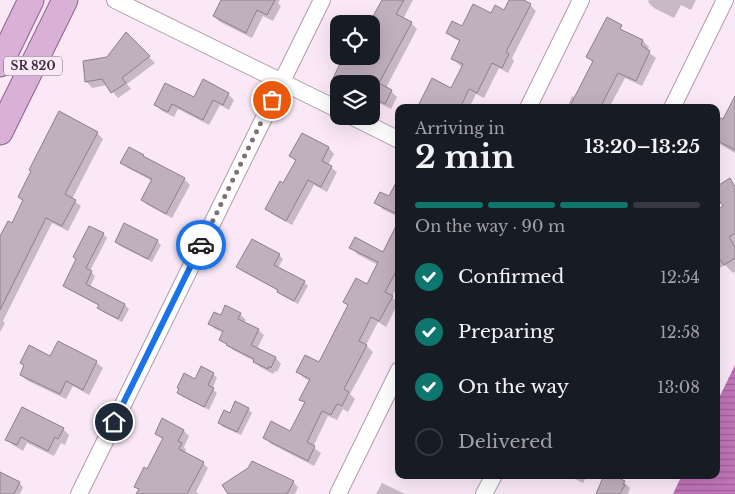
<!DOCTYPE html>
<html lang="en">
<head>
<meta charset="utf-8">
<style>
	body { margin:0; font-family:"Libre Baskerville",serif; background:#242831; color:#f1f3f6; height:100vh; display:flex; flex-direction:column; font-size:19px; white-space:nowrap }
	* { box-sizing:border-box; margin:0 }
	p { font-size:16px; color:#9ea1a6 }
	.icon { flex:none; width:28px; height:28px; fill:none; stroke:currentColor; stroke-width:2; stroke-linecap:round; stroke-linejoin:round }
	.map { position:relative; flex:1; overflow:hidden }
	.sheet { position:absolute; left:395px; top:104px; width:325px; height:375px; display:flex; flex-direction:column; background:#171b24; border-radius:10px; box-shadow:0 5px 20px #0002 }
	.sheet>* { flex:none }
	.fabs { position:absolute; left:330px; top:15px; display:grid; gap:10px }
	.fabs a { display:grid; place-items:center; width:50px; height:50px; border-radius:10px; background:#171b24; box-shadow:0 5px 20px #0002; font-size:25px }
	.pin { position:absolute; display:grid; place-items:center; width:42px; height:42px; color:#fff; margin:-21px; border:2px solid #fff; border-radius:50%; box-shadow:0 1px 5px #0007 }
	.courier { position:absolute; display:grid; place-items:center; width:50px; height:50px; margin:-25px; border:4px solid #1a73e8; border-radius:50%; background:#fff; color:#222; box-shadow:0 1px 6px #0007 }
	.head em { font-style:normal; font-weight:700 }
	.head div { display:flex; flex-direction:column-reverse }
	.head { display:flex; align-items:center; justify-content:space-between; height:85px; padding:0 20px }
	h1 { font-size:32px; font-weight:700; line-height:38px }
	.bar { display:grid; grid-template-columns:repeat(4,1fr); gap:8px 5px; align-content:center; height:60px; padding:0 20px }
	.bar i { height:6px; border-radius:4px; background:#363941 }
	.bar .selected { background:#0f766e }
	.bar p { grid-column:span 4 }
	ol { padding:0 20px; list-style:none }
	li { display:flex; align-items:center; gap:15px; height:55px }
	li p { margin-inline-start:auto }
	li .icon { padding:5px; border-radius:50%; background:#0f766e; color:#fff; stroke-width:4 }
	li:last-child { color:#9ea1a6 }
	li i { width:28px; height:28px; border:2px solid #363941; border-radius:50% }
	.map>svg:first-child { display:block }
</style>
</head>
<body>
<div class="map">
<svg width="735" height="494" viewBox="0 0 735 494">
	<defs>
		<pattern id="water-rules" width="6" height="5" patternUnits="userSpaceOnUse" patternTransform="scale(1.25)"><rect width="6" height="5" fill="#c075b9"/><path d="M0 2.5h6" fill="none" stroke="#9d6197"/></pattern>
	</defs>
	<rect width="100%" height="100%" fill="#fae8f7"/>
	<path fill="url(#water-rules)" d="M735,365V494H673L682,475H716V404Z"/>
	<path fill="#0003" d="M222,0H280L278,3L281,6L273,21L263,16L252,38L220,22L214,16Z
		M383,0H413L403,19L411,23L417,29L386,88L391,91L397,97L391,109L371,99V84H340L334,78L371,56V24Z
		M510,0H521L530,5L536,11L512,58L514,61L508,73L499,68L484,98L476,94L469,108H418L451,89L463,67L459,65L453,58L461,42L453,38L447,32L463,28L492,15L504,11Z
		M649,0H696L691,10L681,5L674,18L654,8L648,2Z
		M620,30L643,41L649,47L647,51L656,58L642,86L625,78L609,108H567L572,96L576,98L593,63L588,57Z
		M126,34L155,63L127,84L131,89L118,98L107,85L92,88L86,81L108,58Z
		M228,94L234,100L229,110L220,105L209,125L178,109L174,117L162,111L156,105Z
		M735,100V153L716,142V117L723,121Z
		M97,133L103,139L72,199L81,206L68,231L52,223L3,321L5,323L0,332V239L13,225L24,202L19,197Z
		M302,134L329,148L334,154L328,165L337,172L327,192L314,185L292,225L272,214L266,209L284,184L296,162L291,156Z
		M143,156L146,159L184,179L190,185L172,218L148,205L142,200L152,181L128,168L122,162Z
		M399,180V217L382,209L376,202L389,198Z
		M729,180L735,186V271L733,273L725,265L716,270V212L725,207Z
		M399,223V283L392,297L398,303L386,327L378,322L366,345L373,352L350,394L355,399L348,412L343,409L337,420L328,416L313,447L321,453L314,466L271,444L265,438L291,432L305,404L301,399L310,381L304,378L298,372L320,364L349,306L345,302L367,286L378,265L357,254L351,247L383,253Z
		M103,234L107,238L90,271L95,276L90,287L125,305L129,309L122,322L103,312L99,308L100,306L68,289L64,285Z
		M157,241L161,245L152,262L120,246L116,242Z
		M279,255L283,259L278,268L304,282L308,286L298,304L283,296L279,292V291L242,271L238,267Z
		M240,314L246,320L244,323L258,330L264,335L257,349L276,358L281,364L277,372L275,371L273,374L260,367L254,361L233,350L221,340L224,333L215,329L210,324L222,317Z
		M51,358L96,362L103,368L89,395L73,386L66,399L28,381L21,375L25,367L21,363Z
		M213,374L217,378L212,389L217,393L209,410L183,397L179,393L195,380Z
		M248,409L252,413L241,435L223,427L219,423L230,414Z
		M63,429L69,435L65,445L61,443L54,456L27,443L23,451L13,445L7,439Z
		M184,431L189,436L184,447L186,450L184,454L203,463L208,468L196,492L199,494H138L140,490L136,486L148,470L163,440L156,433Z
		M568,475H587L583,483Z
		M590,475H600L598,479Z
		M606,475H609L624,482L630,488L628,494H597Z
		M0,482L19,483L23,487L20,494H0Z
		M293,482L298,487L295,494H230Z
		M382,483L405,494H376Z"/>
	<path fill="#c0afbd" stroke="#8e7e8c" d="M221,0H275L267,15L257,10L246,33L213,16Z
		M382,0H404L396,14L412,22L379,83L392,90L385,104L371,97V84H344L333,78L344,56H371V20Z
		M509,0H524L531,4L506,52L509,54L502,68L492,63L477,93L469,89L460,108H417L432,78L451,88L463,64L451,59L460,40L446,33L452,21L462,26L473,4L491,13L495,5L504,10Z
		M607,17L622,25L620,29L643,40L641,45L650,51L636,81L618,73L600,108H569L593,61L586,57Z
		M126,32L150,56L122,78L126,83L111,93L102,79L85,82L83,61L107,57Z
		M203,79L229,93L223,105L213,100L203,120L172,104L168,112L154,105L165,83L194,97Z
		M735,96V150L716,140V116L723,119Z
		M59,111L98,132L65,194L76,200L62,226L46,218L0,310V236L8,221L12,223L23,200L18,197L31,171L29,170Z
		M302,133L329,147L322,161L332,166L321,187L308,180L286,221L265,209L280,181L283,183L296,160L289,156Z
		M129,147L144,155L143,156L185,178L166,214L141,200L152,179L120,163Z
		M399,177V215L374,203L380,192L389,196Z
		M730,178L735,187V233L729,237L735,247V258L724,265L716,254V211L723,206L716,196V187Z
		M399,220V266L385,292L393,296L379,321L371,317L359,341L367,345L344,389L349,392L342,406L337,404L331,415L322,411L307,442L315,446L308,461L263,438L271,421L290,431L305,402L299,400L310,379L296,372L305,355L319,362L348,305L343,302L356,278L367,284L378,262L349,248L355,237L383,252Z
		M124,223L158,240L148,259L115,242Z
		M89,226L104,233L86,268L92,271L86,284L125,304L118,319L97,308L99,305L63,286L76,259L73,257Z
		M252,239L280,254L274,265L305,281L294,301L277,292L278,290L236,267Z
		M225,305L241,313L238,319L259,329L251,345L276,357L271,368L269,366L268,369L253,362L254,359L226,345L227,344L219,340L223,331L208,324L214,312L221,315Z
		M58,341L97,361L83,390L66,381L60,394L20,375L24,365L20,363L29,345L50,356Z
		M201,366L214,373L208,385L214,388L204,407L177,393L179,389L177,388L184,373L195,379Z
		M235,401L249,408L237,432L218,423L224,410L230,413Z
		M22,407L64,428L58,439L55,437L48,451L21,437L17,445L5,440Z
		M162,418L184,430L178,441L182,443L179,449L204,462L187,494H136L139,489L134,487L144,467L147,469L163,438L155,434Z
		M252,461L294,481L287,494H228L222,485L248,468Z
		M0,472L20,482L14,494H0Z
		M604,475H612L625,481L623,484L625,485L620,494H596Z"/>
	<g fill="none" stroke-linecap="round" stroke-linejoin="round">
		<g stroke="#ae9dab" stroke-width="18">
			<path id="minor" d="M115,0L339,110
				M528,108L581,0
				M672,108L725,0
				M351,116L399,140
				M79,494L322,0
				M338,494L399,370
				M484,494L494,475"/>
		</g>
		<g stroke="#90618c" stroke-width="27">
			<path id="primary" d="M0,64L31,0
				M0,132L65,0"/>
		</g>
		<use href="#minor" stroke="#fff" stroke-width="16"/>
		<use href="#primary" stroke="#d9b0d6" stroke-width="25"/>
	</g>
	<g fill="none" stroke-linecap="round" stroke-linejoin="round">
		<path stroke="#7c717a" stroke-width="5" stroke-dasharray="0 9" d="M201,245L272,100"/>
		<path stroke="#1a73e8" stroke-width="6" d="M114,422L201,245"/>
	</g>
	<g text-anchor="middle" stroke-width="4" stroke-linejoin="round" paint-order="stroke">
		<rect fill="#fae8f7" stroke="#726871" stroke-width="1" x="4" y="56.5" width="58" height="19" rx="4"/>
		<g font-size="12" font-weight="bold" fill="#383137">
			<text x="33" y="70">SR 820</text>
		</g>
	</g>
</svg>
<div class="fabs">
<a><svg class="icon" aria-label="locate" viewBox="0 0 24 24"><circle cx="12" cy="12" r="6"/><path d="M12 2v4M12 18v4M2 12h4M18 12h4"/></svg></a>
<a><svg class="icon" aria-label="layers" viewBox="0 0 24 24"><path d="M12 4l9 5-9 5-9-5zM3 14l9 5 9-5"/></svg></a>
</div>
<div class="pin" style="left:272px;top:100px;background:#ea580c"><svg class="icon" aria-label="bag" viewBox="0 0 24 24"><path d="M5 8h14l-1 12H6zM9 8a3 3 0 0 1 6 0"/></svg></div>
<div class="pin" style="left:114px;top:422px;background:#1f2937"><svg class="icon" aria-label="home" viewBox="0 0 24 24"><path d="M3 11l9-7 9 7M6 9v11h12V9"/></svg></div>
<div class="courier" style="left:201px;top:245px"><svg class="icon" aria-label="car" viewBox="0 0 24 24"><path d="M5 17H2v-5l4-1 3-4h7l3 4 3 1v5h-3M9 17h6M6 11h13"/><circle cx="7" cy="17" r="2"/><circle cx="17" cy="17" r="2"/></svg></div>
<section class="sheet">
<div class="head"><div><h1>2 min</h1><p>Arriving in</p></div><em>13:20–13:25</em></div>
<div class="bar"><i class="selected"></i><i class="selected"></i><i class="selected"></i><i></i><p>On the way · 90 m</p></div>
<ol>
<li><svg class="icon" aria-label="check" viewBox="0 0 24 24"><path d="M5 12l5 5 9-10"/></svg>Confirmed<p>12:54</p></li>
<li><svg class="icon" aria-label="check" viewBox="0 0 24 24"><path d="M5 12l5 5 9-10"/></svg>Preparing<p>12:58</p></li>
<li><svg class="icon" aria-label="check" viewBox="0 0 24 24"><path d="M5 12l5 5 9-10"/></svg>On the way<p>13:08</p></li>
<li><i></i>Delivered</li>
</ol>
</section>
</div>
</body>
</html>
